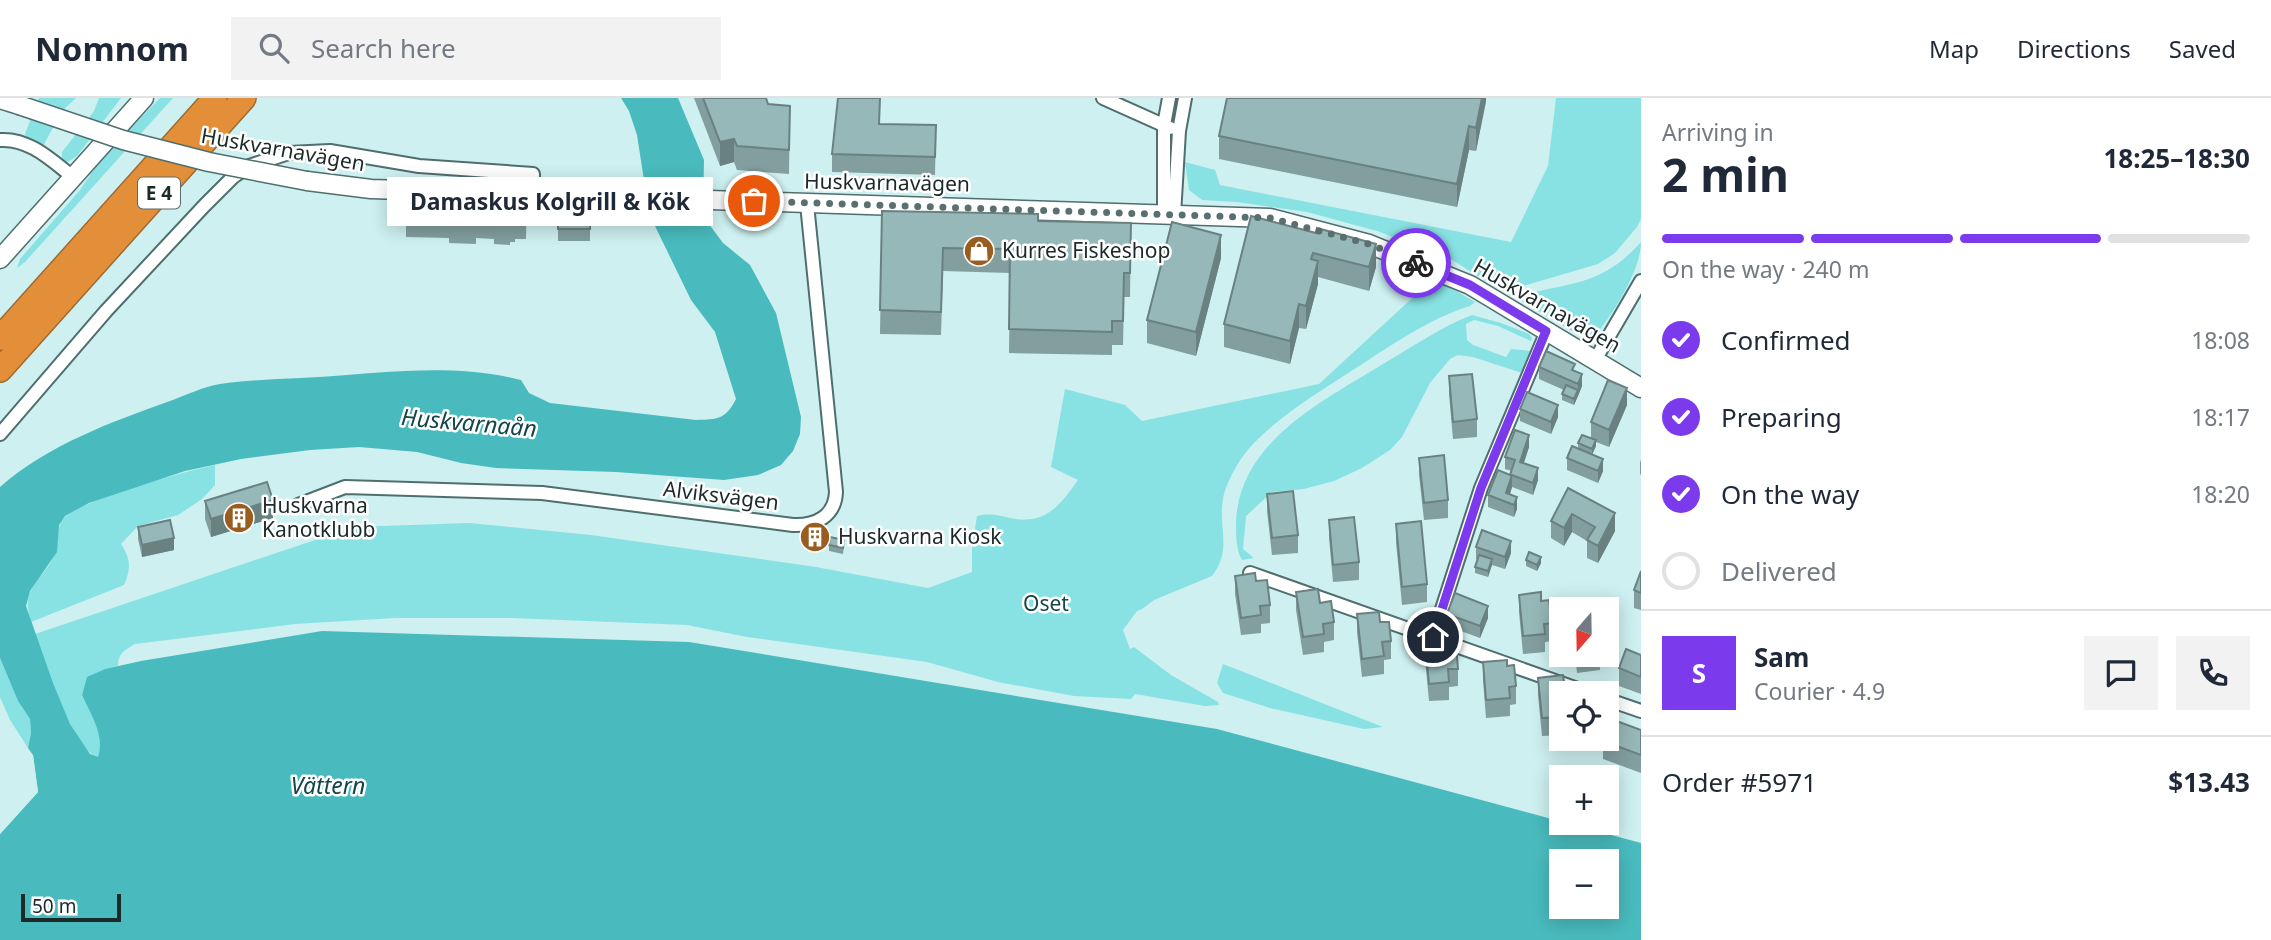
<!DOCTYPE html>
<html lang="en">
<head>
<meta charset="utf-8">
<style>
	body { margin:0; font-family:"Noto Sans",sans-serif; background:#f2f2f3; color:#1f2937; height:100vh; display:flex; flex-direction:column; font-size:26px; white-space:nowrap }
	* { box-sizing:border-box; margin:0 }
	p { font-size:23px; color:#747a83 }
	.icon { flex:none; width:38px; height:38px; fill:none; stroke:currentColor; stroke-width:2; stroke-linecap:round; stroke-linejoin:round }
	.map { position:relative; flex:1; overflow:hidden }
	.sheet { display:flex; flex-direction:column; background:#fff; width:630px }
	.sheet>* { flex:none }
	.needle { width:46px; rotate:200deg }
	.fabs { position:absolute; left:1549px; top:499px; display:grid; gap:14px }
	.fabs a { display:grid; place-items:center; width:70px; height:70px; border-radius:0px; background:#fff; box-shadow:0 4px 18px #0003; font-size:35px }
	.scale { position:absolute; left:21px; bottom:18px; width:100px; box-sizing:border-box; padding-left:7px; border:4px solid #1c2929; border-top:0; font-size:19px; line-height:24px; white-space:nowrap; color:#1c2929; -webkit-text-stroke:5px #fff; paint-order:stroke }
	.pin { position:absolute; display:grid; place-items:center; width:60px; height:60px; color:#fff; margin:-30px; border:4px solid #fff; border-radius:50%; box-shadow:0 2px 7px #0007 }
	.courier { position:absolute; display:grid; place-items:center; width:70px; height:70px; margin:-35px; border:5px solid #7c3aed; border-radius:50%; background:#fff; color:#222; box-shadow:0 2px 9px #0007 }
	.bubble { position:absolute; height:49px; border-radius:0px; background:#fff; box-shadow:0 4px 18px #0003; font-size:23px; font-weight:700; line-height:49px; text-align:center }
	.headline em { font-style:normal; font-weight:700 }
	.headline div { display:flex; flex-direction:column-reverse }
	.headline { display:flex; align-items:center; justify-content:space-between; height:119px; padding:0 21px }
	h1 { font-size:46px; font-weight:700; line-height:52px }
	.bar { display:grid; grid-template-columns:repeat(4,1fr); gap:10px 7px; align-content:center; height:84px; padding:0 21px }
	.bar i { height:9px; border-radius:5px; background:#e0e1e3 }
	.bar .current { background:#7c3aed }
	.bar p { grid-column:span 4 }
	.line { display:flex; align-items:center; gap:18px; padding:0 21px; border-top:2px solid #e0e1e3 }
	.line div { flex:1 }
	.round { display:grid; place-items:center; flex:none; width:74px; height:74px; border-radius:0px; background:#f2f2f3 }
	ol { padding:0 21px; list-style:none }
	li { display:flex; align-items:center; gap:21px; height:77px }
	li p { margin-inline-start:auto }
	li .icon { padding:7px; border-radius:50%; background:#7c3aed; color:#fff; stroke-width:4 }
	li:last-child { color:#747a83 }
	li i { width:38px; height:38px; border:4px solid #e0e1e3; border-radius:50% }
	header { display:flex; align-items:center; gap:42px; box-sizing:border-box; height:98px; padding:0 35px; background:#fff; border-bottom:2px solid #e0e1e3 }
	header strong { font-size:33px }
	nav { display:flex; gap:38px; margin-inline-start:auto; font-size:24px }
	.search { width:490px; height:63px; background:#f2f2f3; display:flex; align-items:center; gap:18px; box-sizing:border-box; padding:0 24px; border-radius:0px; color:#747a83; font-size:26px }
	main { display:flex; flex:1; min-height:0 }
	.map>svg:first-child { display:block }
</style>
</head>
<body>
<header>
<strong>Nomnom</strong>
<div class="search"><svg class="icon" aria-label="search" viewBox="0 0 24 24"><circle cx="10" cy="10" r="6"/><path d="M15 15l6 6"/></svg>Search here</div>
<nav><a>Map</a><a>Directions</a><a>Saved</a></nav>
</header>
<main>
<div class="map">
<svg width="1641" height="842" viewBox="0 0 1641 842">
	<rect width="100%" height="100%" fill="#cef0f0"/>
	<path fill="#88e2e4" d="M39,0H76L62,13L43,48L37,49L27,42L25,36Z
		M99,0H121L77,58L66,65L62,60V54L94,13Z
		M160,0H173L25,164L17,170L20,161L80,92L100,62Z
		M1556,0H1641V121L1637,129L1615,155L1598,166L1510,192L1499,191L1449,160L1377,133L1307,114L1236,104L1202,102L1189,92L1185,64L1215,72L1220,87L1511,144L1548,68Z
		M1641,144C1641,171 1615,213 1598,234L1587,239L1577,236L1520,202L1523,197C1573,184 1603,187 1641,144Z
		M1434,180L1475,204L1470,208C1428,221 1390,248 1353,272C1319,294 1282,316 1254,345C1241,358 1229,379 1224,396C1216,427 1234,450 1212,478L1154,502L1142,511L1137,513L1123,532L1130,551L1134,549L1171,577L1218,604L1219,607L1205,608L1135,596L1131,601L1074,598L998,584L927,564L747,539L687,527L511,520H395L295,526L135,546C125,552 118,555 118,568L105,571L87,580L82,597C92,617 105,637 98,660C70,647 45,565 35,536L354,429L469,425L591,437L816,469L928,490L972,474V449L977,418C990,415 997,417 1010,420C1045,427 1059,409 1078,382L1051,369L1065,291L1125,307L1142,323L1319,286Z
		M1472,217L1501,225L1529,236L1532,240L1531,243L1498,228L1474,222L1466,226L1467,242L1473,247L1506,259L1511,251L1531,253L1522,275L1473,259L1458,257L1450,261L1430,285L1402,339L1390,352L1362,370L1334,383L1304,391L1272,394L1246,418L1243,451L1254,460L1242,462C1236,452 1236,437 1236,425C1238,344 1323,303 1383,266C1412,249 1441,229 1472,217Z
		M215,367V387L202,401L178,417L138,428L121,446C131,461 131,471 124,487L31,524C21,491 37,487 52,462C60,449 54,433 63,421C78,403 189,372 215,367Z
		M0,560L18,603L30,621L31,635L28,650L10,622L0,599Z
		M1223,566L1383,629L1364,631L1270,610L1223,595L1217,585Z"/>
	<path fill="#49bbbe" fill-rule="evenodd" d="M621,0H678L704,62L703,118L723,145L750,167L776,215L801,319L800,336L793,353L781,367L758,377L724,382L616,374L496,370L461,365L417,354L359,349L310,352L241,361L185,373L89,405L65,418L59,427L57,454L30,493L26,508L53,585L70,626L90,656L98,659C105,637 91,617 82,597L87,579L105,571L141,563L322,533L689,544L1217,631L1641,745V842H0V736L38,694L33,657L28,650L31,635L30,621L18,603L0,560V389C48,347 111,324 170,303C186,297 203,289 220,286C262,280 305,281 347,277C405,272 465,268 521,282L529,295L550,305L696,322C718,321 725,322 736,301L715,234L691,202L655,128L644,82L637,37L629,13ZM1561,763H1606V808H1561Z"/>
	<path fill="#cef0f0" d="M33,657L38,694L0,736V731L34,693L30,658Z"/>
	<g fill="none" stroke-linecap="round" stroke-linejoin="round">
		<g stroke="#4f6e6e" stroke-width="16">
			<path id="street" d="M1103,0L1170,30
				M0,42C29,40 51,62 73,79
				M1164,117V27L1169,0
				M1174,117L1179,33L1185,0
				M1595,262L1641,183
				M0,336L106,213L204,108L233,79L249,68L289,55L330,53L419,68L533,76V96
				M298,407L345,389L542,395L793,427C816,428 835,418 836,394L807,106
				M1250,475L1589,595
				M1433,539L1481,390L1547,233
				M1606,601L1641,613"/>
		</g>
		<g stroke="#4f6e6e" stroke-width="21">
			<path id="secondary" d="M0,1L19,7
				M307,83L371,91L1270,120L1369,146L1470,187L1641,290
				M0,161L144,0"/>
		</g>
		<g stroke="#9d6b34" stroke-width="26">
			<path id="highway" d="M0,240L215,0
				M0,272L244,0"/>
		</g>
		<use href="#street" stroke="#fff" stroke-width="12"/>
		<use href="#secondary" stroke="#fff" stroke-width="18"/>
		<use href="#highway" stroke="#e38f3a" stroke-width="23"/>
		<g stroke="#4f6e6e" stroke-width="21" stroke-linecap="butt">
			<path id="secondary-bridge" d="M19,7L123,42L209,64L307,83"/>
		</g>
		<use href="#secondary-bridge" stroke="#fff" stroke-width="18"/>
	</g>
	<path fill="#829e9e" d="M694,0H766L768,6L790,8L789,76L737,72L734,64L720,68Z
		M1486,0L1476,53L1469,52L1457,109L1219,61V38Z
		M880,26L936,27L935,77L832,74V56Z
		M406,95L527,98L526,141H515V144H510V147L494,146V141L476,140V146L449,145V140L406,139Z
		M558,110L590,111V143H558Z
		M882,113L1038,123L1131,125L1130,199H1124L1123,247H1112V257L1009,255L1010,175L943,173L941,237L880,236Z
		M1251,118L1376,169L1369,193L1318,179V186L1306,231L1299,230L1290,266L1224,249V226Z
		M1221,160L1196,258L1147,245V222Z
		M1539,269L1575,273L1582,288L1574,307L1562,302V296L1564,292L1539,281Z
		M1449,278L1477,321V339L1453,341L1449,296Z
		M1627,307L1609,349L1596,344V348L1592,356L1603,373L1598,385L1567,372V360L1578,351V345L1591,340V324Z
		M1520,311L1558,319L1551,336L1520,323Z
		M1529,349L1524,365L1538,382L1533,397L1512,389L1510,396L1517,411L1514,419L1488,409V397L1510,377L1512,373L1505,371V359Z
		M1419,360L1448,402V420L1424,422L1419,377Z
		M1641,362V377L1640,376V364Z
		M1568,390L1615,433L1598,465L1587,460V443L1572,434L1564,448L1551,440V423Z
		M1267,396L1298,437V455L1272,457L1267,413Z
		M205,403L273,420L211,439L205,421Z
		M1329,422L1359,464V482L1333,484L1329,440Z
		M1396,426L1427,486V504L1402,507L1396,444Z
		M138,429L174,452L142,459L138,441Z
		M810,429H820V442L811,443Z
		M829,447L844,448L843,456L829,453Z
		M1476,449L1511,455L1505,471L1492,467L1488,479L1475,475V469L1478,462L1476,461Z
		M1526,462L1541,465L1537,473L1526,468Z
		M1641,473V512L1634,510V492Z
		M1235,478L1256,483L1270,507V525L1261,526V535L1241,537L1235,496Z
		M1296,494L1320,505L1334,524V542L1324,544V554L1303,557L1296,512Z
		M1519,497L1541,503L1552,525V543L1545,544V554L1523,556L1519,514Z
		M1357,516L1380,524L1391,543V561L1384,562V576L1362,579L1357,534Z
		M1447,516L1488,520L1480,540L1447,528Z
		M1606,540L1607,561L1600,562V572L1577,575L1575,556H1606Z
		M1425,543L1446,548L1458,571V588L1449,589V602L1429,603L1425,561Z
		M1641,557V596L1619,588V570Z
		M1483,564L1507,568L1516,588V606L1510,607V618L1486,620L1483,582Z
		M1538,580L1561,595V637L1542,638L1538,597Z
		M1641,632V675L1603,661V643Z"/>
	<path fill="#6a8181" d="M1482,0H1486V4L1476,53V30Z
		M1469,28V52L1457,109V86Z
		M734,41V64L720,68V44Z
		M1221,137V160L1196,258V234Z
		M1376,146V169L1369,193V169Z
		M1318,163V186L1306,231V208Z
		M1299,206V230L1290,266V243Z
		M1582,276V288L1578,298V286Z
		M1627,290V307L1609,349V332Z
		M1578,292V298L1574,307V301Z
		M1558,307V319L1551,336V324Z
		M1529,337V349L1520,376V364Z
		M1596,342V348L1592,357V351Z
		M1603,361V373L1598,385V373Z
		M1538,370V382L1533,397V385Z
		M1512,377V389L1507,405L1506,395Z
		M1517,399V411L1514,419V407Z
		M273,402V420L211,439V421Z
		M1615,415V433L1598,465V448Z
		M1572,416V434L1564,448V430Z
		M174,440V452L142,459V447Z
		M1511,443V455L1505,471V459Z
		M1541,459V465L1537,473V467Z
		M1492,461V467L1488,479V473Z
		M1488,508V520L1480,540V528Z"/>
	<path fill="#97b8b8" stroke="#6a8181" stroke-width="2" d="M703,0H766L768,6L790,8L789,52L737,48L734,41L720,44Z
		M838,0H880L879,26L936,27L935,59L832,56Z
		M1227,0H1482L1476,30L1469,28L1457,86L1219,38Z
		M406,95L527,98L526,118H515V120H510V123H494L495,118L476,117V122H449V116L406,115Z
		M558,110L590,111V131H558Z
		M882,113L1038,116V123L1131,125L1130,175H1124L1123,223H1112V234L1009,231L1010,151L943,150L941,214L880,212Z
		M1251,118L1316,135L1317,130L1376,146L1369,169L1313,155L1311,161L1318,163L1306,208L1299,206L1290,243L1224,226Z
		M1172,124L1221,137L1196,234L1147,222Z
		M1546,253L1575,266L1572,272L1582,276L1578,286L1539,269Z
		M1472,276L1477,321L1453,324L1449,278Z
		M1608,282L1627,290L1609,332L1591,324Z
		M1566,287L1578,292L1574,301L1562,296Z
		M1527,294L1558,307L1551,324L1520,311Z
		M1515,332L1529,337L1520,364L1538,370L1533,385L1512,377L1506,395L1517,399L1514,407L1488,397L1498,372L1510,377L1515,362L1505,359Z
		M1582,337L1596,342L1592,351L1578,345Z
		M1572,348L1603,361L1598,373L1567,360Z
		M1444,357L1448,402L1424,405L1419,360Z
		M267,384L273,402L211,421L205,403Z
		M1568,390L1615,415L1598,448L1587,442L1595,429L1572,416L1564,430L1551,423Z
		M1293,393L1298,437L1272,440L1267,396Z
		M1354,419L1359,464L1333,467L1329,422Z
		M170,422L174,440L142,447L138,429Z
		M1421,423L1427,486L1402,489L1396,426Z
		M810,429H820V436L811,437Z
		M1482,432L1511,443L1505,459L1476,449Z
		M830,439L844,442L843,450L829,447Z
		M1529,454L1541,459L1537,467L1526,462Z
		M1479,457L1492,461L1488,473L1475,469Z
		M1641,473V495L1634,492Z
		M1255,475L1256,483L1267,482L1270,507L1260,508L1261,517L1241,520L1235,478Z
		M1318,491L1320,505L1331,503L1334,524L1323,526L1324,536L1303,539L1296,494Z
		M1541,494V503L1549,502L1552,525L1544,526L1545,536L1523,538L1519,497Z
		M1455,495L1488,508L1480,528L1447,516Z
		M1379,514L1380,524H1389L1391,543L1382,544L1384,558L1362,561L1357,516Z
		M1445,541L1446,548L1456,547L1458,571H1448L1449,584L1429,586L1425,543Z
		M1626,551L1641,557V579L1619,570Z
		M1507,562V568L1514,567L1516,588L1509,589L1510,600L1486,602L1483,564Z
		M1563,577L1564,584H1571L1572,595H1561V619L1542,620L1538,580Z
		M1611,621L1641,632V657L1603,643L1604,640H1606V633Z"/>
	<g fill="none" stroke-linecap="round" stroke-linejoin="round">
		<path stroke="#5a6f6f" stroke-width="7" stroke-dasharray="0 12.6" d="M754,103L1270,120L1369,146L1416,165"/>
		<path stroke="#7c3aed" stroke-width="9" d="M1416,165L1470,187L1546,233L1481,390L1433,539"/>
	</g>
	<defs>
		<g id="shop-disc" transform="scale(1.575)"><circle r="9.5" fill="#995d1f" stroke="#fff"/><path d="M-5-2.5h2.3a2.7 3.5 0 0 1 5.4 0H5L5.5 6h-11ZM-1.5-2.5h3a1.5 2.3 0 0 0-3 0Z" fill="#fff"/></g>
		<g id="building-disc" transform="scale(1.575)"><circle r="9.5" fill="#995d1f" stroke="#fff"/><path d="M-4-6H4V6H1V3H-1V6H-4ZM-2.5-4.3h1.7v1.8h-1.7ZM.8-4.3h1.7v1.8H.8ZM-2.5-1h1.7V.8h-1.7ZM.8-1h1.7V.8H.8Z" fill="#fff"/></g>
	</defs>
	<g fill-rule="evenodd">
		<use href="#shop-disc" x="979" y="153"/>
		<use href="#building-disc" x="239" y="420"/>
		<use href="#building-disc" x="815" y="439"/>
	</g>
	<g text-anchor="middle" stroke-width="5" stroke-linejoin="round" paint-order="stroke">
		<rect fill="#fff" stroke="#606969" stroke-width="2" x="138" y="79.5" width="42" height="31" rx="5"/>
		<g font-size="19" font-weight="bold" fill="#1c2929">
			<text x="159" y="102">E 4</text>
		</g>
		<g font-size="21" fill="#1c2929" stroke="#fff">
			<text transform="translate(283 52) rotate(10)" y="7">Huskvarnavägen</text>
			<text transform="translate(887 85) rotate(1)" y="7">Huskvarnavägen</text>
			<text transform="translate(1547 208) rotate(30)" y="7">Huskvarnavägen</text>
			<text transform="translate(721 398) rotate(7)" y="7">Alviksvägen</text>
		</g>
		<g font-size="21" fill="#1c2929" stroke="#fff" text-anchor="start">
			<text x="1002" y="160">Kurres Fiskeshop</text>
			<text x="262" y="415">Huskvarna<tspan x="262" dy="24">Kanotklubb</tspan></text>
			<text x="838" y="446">Huskvarna Kiosk</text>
		</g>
		<g font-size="21" fill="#154749" stroke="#fff">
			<text x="1046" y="513">Oset</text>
		</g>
		<g font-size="23" font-style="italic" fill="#134647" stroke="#fff">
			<text transform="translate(469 325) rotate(5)" y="8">Huskvarnaån</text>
			<text x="328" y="696">Vättern</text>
		</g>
	</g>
</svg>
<div class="fabs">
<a><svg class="needle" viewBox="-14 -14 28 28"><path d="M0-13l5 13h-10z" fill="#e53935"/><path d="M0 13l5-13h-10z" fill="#747a83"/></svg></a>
<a><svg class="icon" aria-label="locate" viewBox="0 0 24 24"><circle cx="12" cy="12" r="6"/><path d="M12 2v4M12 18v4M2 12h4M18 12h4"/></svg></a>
<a>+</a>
<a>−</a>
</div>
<div class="scale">50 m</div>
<div class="pin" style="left:754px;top:103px;background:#ea580c"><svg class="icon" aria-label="bag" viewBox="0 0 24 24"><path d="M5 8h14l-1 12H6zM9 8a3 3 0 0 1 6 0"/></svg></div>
<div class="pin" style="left:1433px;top:539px;background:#1f2937"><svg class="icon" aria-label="home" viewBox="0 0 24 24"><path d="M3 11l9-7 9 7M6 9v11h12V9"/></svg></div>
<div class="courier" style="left:1416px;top:165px"><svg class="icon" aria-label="bike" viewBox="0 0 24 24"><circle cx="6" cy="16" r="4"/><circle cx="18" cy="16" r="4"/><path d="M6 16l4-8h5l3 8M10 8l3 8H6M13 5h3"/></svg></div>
<div class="bubble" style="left:387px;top:79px;width:326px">Damaskus Kolgrill &amp; Kök</div>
</div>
<section class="sheet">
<div class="headline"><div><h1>2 min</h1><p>Arriving in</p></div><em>18:25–18:30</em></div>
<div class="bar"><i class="current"></i><i class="current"></i><i class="current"></i><i></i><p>On the way · 240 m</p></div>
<ol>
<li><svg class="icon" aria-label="check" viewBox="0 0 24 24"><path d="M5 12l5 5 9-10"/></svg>Confirmed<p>18:08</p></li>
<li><svg class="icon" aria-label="check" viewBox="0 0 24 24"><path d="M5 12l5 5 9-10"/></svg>Preparing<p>18:17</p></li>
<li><svg class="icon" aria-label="check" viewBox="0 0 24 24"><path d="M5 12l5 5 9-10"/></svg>On the way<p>18:20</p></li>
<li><i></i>Delivered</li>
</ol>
<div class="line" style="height:126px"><b class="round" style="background:#7c3aed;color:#fff">S</b><div><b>Sam</b><p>Courier · 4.9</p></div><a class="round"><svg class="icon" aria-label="chat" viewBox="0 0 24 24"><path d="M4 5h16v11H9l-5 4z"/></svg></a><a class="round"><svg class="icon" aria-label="phone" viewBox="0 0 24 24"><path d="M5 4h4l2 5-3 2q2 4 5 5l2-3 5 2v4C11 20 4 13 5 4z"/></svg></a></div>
<div class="line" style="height:91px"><div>Order #5971</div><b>$13.43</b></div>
</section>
</main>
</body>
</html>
